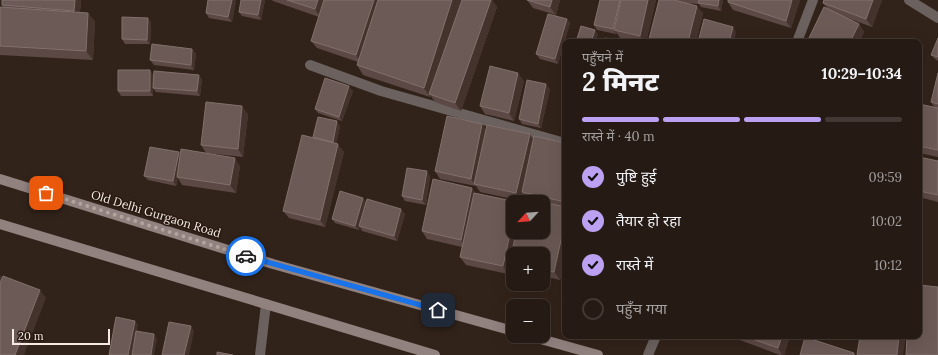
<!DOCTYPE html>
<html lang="hi">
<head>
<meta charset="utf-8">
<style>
	body { margin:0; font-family:Lora,"Noto Sans Devanagari",serif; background:#2e231d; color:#f1f3f6; height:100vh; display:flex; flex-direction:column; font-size:15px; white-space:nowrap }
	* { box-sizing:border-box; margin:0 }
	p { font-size:13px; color:#a4a1a0 }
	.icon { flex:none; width:22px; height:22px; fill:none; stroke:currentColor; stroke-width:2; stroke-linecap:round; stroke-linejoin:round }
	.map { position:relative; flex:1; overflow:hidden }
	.panel { position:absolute; left:562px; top:39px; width:360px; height:300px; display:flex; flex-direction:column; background:#261a14; border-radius:8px; box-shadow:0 4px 16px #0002,0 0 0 1px #423834 }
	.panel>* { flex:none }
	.needle { width:26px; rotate:244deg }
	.tools { position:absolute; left:506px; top:195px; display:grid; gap:8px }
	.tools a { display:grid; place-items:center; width:44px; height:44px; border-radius:8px; background:#261a14; box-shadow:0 4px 16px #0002,0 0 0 1px #423834; font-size:20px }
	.scale { position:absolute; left:12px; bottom:10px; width:98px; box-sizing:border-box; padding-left:4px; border:2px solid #f5eae4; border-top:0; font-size:11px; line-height:14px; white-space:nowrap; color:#f5eae4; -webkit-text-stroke:3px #281a11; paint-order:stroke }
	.pin { position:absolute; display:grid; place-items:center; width:34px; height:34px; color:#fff; margin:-17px; border-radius:8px; box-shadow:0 2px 6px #0006 }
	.courier { position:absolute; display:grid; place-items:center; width:40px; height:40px; margin:-20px; border:3px solid #1a73e8; border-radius:50%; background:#fff; color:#222; box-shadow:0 1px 5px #0007 }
	.headline em { font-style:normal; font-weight:800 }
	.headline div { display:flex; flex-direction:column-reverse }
	.headline { display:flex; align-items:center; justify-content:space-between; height:68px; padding:0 20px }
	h1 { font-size:26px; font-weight:800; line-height:30px }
	.bar { display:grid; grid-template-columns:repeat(4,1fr); gap:6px 4px; align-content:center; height:48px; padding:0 20px }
	.bar i { height:5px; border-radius:3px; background:#423834 }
	.bar .active { background:#bca0f2 }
	.bar p { grid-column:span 4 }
	ol { padding:0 20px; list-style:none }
	li { display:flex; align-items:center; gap:12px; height:44px }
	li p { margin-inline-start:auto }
	li .icon { padding:4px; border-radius:50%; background:#bca0f2; color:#111; stroke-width:4 }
	li:last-child { color:#a4a1a0 }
	li i { width:22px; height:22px; border:2px solid #423834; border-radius:50% }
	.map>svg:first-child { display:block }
</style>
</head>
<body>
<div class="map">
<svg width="938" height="355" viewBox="0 0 938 355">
	<rect width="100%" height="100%" fill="#32231a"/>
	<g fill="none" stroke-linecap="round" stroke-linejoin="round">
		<path stroke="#6b615f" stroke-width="10" d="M909,0L938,18
			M797,42L813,0
			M310,65L381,91L565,143
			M260,355L266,304
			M648,355L656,336"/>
		<path stroke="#91827f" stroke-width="10" d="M0,179L273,264L513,331
			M0,224L435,355
			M530,336L598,355"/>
	</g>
	<path fill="#5c4845" d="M2,0H81L80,12L88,13L95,22L93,60L0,55V7L3,8L2,5Z
		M208,0H236L232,22L209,18L206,13Z
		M241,0H265L261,20L242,16L239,12Z
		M272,0H461V1L462,0H492L497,7L461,111L435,102L431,96L430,97L363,75L357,65L358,62L317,48L311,41L319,17L273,1Z
		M527,0H560L556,15L533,8Z
		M600,0H656L646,42H639L620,38L617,33L616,34L597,30L594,25Z
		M676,0H723L721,11L701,7L698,3V4L684,3L703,13L696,42H651L649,39L677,1Z
		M800,0L791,28L733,10L728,2Z
		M824,0H882L872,27L842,16L859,24L864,32L859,42H809L808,40L827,8L823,3Z
		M567,19L570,23L558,64L540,59L536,54Z
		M151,22L150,44H125L122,39Z
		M938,38V61L935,59L931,55Z
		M192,49L196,54L194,70L154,65L150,60Z
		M938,73V157L919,153V104L935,108L931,102Z
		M153,75V96H121L118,91Z
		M202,79L200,96L156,92L153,88Z
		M524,81L514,121L485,114L480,106Z
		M550,89L541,128L522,124L519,119Z
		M353,91L342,121L318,113L315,109Z
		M248,114L243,157L206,153L201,145Z
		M482,124L486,130L530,134L533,140L565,143V256L560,280L543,276V254H513V267L511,264L508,274L466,265L460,257L462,247L427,239L422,231L476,193L513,202L543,232V202H523L527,199L523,194L522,201L480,192L476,186L440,179L435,171Z
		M340,126L336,144L344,152L325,227L289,218L283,211L313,138Z
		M179,152L180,155L240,166L236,193L182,185L178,178L176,186L148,180L144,176Z
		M919,157L938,161V202L919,197Z
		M430,176L426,205L405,201L402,196Z
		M366,202L405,214L397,241L362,231L360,227L359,230L335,223L332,219Z
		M729,336H790L784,355H780Z"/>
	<path fill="#44322d" d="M75,0H81L79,19L74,11Z
		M232,0H236L232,22L228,17Z
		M261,0H265L261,20L258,15Z
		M318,0H326L320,17L315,9Z
		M374,0H382L361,63L356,55Z
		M452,0H461L462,2L429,94L431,96L430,97L424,88Z
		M491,0H492L497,7L461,111L455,103Z
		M552,0H560L556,15L550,7Z
		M620,0H624L614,30L617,33L616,34L613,29Z
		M648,0H656L646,42H645L640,36Z
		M719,0H723L721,11L718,6Z
		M792,0H800L791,28L786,21Z
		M873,0H882L872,27L866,19Z
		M697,6L703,13L696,42H688Z
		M88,13L95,22L93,60L86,51Z
		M148,18L151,22L150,44L147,40Z
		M567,19L570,23L558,64L555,59Z
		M859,24L864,32L859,42H850Z
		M733,27L736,32L734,42H729Z
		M595,30L598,35L595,42H591Z
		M192,49L196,54L194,70L191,65Z
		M150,70L153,75V96L150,91Z
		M518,73L524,81L514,121L509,113Z
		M199,75L202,79L200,96L197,91Z
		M546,84L550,89L541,128L538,124Z
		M349,86L353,91L342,121L339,117Z
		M242,106L248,114L243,157L238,149Z
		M337,121L340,126L336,146L333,142Z
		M482,124L488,132L474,184L476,186L471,179Z
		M530,134L535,142L522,192L523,194L522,201L516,193Z
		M338,144L344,152L325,227L320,220Z
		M179,152L182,157L177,177L178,178L176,186L173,181Z
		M235,158L240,166L236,193L230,185Z
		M427,171L430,176L426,205L422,200Z
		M472,188L477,195L466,248L461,240Z
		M363,198L367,203L359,226L360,227L359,230L355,226Z
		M401,209L405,214L397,241L394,236Z
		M513,220V232H518L510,263L511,264L508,274L503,266Z
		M565,222V256L560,280L554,272Z
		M0,275L2,277L0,283Z
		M40,290L46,298L24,355H15Z
		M135,321L138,325L133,355H128Z
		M191,326L194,331L189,355H184Z
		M154,334L157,339L154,355H151Z
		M782,336H790L784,355H782L778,348Z
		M899,336H906L903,355H897Z"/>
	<path fill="#6c5a56" stroke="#82706c" d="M2,0H75L74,11L2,5Z
		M208,0H232L228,17L206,13Z
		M241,0H261L258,15L239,12Z
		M287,0H318L315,9Z
		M324,0H374L356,55L311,41Z
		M378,0H452L424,88L357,65Z
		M462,0H491L455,103L429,94Z
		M527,0H552L550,7Z
		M600,0H620L613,29L594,25Z
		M621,0H648L640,36L614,30Z
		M659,0H674L697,6L688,42H661L649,39Z
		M699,0H719L718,6L698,3Z
		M728,0H792L786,21L728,2Z
		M824,0H873L866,19L823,3Z
		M0,7L88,13L86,51L0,46Z
		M824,7L859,24L850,42H812L808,40Z
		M548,14L567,19L555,59L536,54Z
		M122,17L148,18L147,40L122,39Z
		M704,19L733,27L729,42H698Z
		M581,26L595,30L591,42H576Z
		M605,38L624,42H604Z
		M938,38V57L931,55Z
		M152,44L192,49L191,65L150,60Z
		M490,66L518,73L509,113L480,106Z
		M118,70H150V91H118Z
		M154,71L199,75L197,91L153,88Z
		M938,73V104L931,102Z
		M325,78L349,86L339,117L315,109Z
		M527,80L546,84L538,124L519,119Z
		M206,102L242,106L238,149L201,145Z
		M919,104L938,108V150L919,146Z
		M447,116L482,124L471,179L435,171Z
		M318,117L337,121L333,142L313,137Z
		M487,125L530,134L516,193L474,184Z
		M302,135L338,144L320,220L283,211Z
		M534,136L565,143V202L522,192Z
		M150,147L179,152L173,181L144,176Z
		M181,149L235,158L230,185L177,177Z
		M919,157L938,161V195L919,191Z
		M407,168L427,171L422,200L402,196Z
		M433,179L472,188L461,240L422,231Z
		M340,191L363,198L355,226L332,219Z
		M474,193L517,202H513V220L503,266L460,257Z
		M524,198L541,202H523Z
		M367,199L401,209L394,236L359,226Z
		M543,202L565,207V222L554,272L543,270V254H513V263H510L516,232H543Z
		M565,273V286H562Z
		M3,276L40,290L15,355H0V283Z
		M919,285L938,287V355H906L907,336H919Z
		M116,317L135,321L128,355H109Z
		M169,322L191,326L184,355H162Z
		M136,331L154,334L151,355H132Z
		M744,336H782L778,348Z
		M860,336H899L897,355H857Z
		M805,337L854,353V355H800Z
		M217,352L233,355H217Z"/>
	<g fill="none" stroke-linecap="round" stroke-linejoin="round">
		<path stroke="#b1a49d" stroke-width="4" stroke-dasharray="0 7.2" d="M46,193L246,256"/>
		<path stroke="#1a73e8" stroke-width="5" d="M246,256L274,264L438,310"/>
	</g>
	<g text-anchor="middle" stroke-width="3" stroke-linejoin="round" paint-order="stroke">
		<g font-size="12" fill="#f5eae4" stroke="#281a11">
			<text transform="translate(156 214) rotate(17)" y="4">Old Delhi Gurgaon Road</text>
		</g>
	</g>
</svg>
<div class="tools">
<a><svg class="needle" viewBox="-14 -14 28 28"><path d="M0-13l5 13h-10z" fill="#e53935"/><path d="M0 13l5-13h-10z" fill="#a4a1a0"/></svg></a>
<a>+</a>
<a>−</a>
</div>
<div class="scale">20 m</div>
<div class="pin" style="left:46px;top:193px;background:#ea580c"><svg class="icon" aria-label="bag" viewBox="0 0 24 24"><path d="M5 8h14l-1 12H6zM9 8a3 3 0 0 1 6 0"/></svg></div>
<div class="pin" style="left:438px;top:310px;background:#1f2937"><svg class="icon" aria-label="home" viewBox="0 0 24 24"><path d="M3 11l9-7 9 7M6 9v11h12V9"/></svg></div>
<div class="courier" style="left:246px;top:256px"><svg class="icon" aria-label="car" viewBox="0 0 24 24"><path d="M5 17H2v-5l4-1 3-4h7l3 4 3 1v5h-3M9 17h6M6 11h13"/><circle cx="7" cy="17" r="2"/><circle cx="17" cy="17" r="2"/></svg></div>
<section class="panel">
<div class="headline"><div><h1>2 मिनट</h1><p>पहुँचने में</p></div><em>10:29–10:34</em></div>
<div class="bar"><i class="active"></i><i class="active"></i><i class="active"></i><i></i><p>रास्ते में · 40 m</p></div>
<ol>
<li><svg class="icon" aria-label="check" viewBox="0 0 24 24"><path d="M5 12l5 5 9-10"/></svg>पुष्टि हुई<p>09:59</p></li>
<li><svg class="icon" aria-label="check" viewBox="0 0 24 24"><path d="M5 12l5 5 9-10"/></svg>तैयार हो रहा<p>10:02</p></li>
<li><svg class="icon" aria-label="check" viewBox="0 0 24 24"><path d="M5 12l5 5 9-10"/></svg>रास्ते में<p>10:12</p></li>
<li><i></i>पहुँच गया</li>
</ol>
</section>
</div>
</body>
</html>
